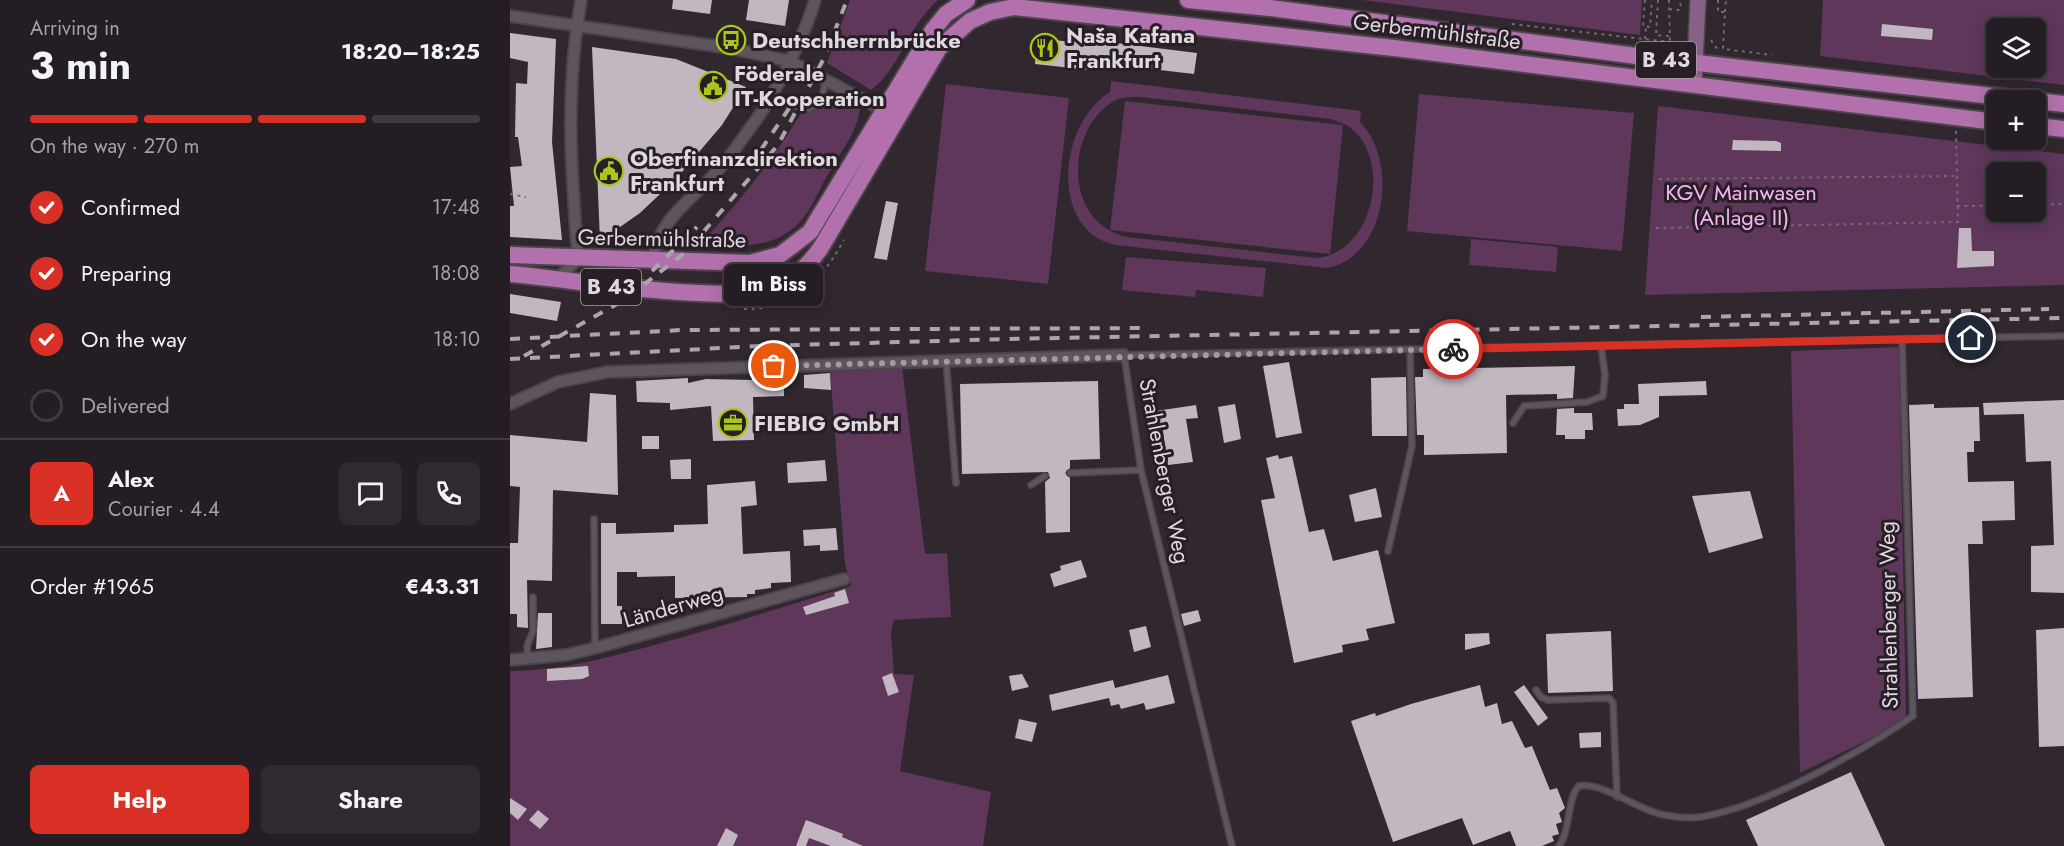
<!DOCTYPE html>
<html lang="en">
<head>
<meta charset="utf-8">
<style>
	body { margin:0; font-family:Jost,sans-serif; background:#302a30; color:#f1f3f6; height:100vh; display:flex; flex-direction:column; font-size:22px; white-space:nowrap }
	* { box-sizing:border-box; margin:0 }
	p { font-size:20px; color:#a3a2a6 }
	.icon { flex:none; width:33px; height:33px; fill:none; stroke:currentColor; stroke-width:2; stroke-linecap:round; stroke-linejoin:round }
	.map { position:relative; flex:1; overflow:hidden }
	.side { display:flex; flex-direction:column; background:#241d23; width:510px }
	.side>* { flex:none }
	.controls { position:absolute; left:1476px; top:18px; display:grid; gap:12px }
	.controls a { display:grid; place-items:center; width:60px; height:60px; border-radius:9px; background:#241d23; box-shadow:0 3px 15px #0003,0 0 0 2px #413b41; font-size:30px }
	.pin { position:absolute; display:grid; place-items:center; width:51px; height:51px; color:#fff; margin:-26px; border:3px solid #fff; border-radius:50%; box-shadow:0 2px 6px #0007 }
	.courier { position:absolute; display:grid; place-items:center; width:60px; height:60px; margin:-30px; border:4px solid #d93025; border-radius:50%; background:#fff; color:#222; box-shadow:0 2px 8px #0007 }
	.bubble { position:absolute; height:42px; border-radius:9px; background:#241d23; box-shadow:0 3px 15px #0003,0 0 0 2px #413b41; font-size:20px; font-weight:700; line-height:42px; text-align:center }
	.headline em { font-style:normal; font-weight:700 }
	.headline div { display:flex; flex-direction:column-reverse }
	.headline { display:flex; align-items:center; justify-content:space-between; height:102px; padding:0 30px }
	h1 { font-size:39px; font-weight:700; line-height:45px }
	.bar { display:grid; grid-template-columns:repeat(4,1fr); gap:9px 6px; align-content:center; height:72px; padding:0 30px }
	.bar i { height:8px; border-radius:4px; background:#413b41 }
	.bar .current { background:#d93025 }
	.bar p { grid-column:span 4 }
	.line { display:flex; align-items:center; gap:15px; padding:0 30px; border-top:2px solid #413b41 }
	.line div { flex:1 }
	.round { display:grid; place-items:center; flex:none; width:63px; height:63px; border-radius:9px; background:#302a30 }
	ol { padding:0 30px; list-style:none }
	li { display:flex; align-items:center; gap:18px; height:66px }
	li p { margin-inline-start:auto }
	li .icon { padding:6px; border-radius:50%; background:#d93025; color:#fff; stroke-width:4 }
	li:last-child { color:#a3a2a6 }
	li i { width:33px; height:33px; border:3px solid #413b41; border-radius:50% }
	.button { display:flex; gap:12px; margin-top:auto; padding:12px 30px }
	.button a { flex:1; height:69px; border-radius:9px; background:#d93025; color:#fff; font-size:24px; font-weight:700; line-height:69px; text-align:center }
	.button a+a { background:#302a30; color:#f1f3f6 }
	main { display:flex; flex:1; min-height:0 }
	.map>svg:first-child { display:block }
</style>
</head>
<body>
<main>
<section class="side">
<div class="headline"><div><h1>3 min</h1><p>Arriving in</p></div><em>18:20–18:25</em></div>
<div class="bar"><i class="current"></i><i class="current"></i><i class="current"></i><i></i><p>On the way · 270 m</p></div>
<ol>
<li><svg class="icon" aria-label="check" viewBox="0 0 24 24"><path d="M5 12l5 5 9-10"/></svg>Confirmed<p>17:48</p></li>
<li><svg class="icon" aria-label="check" viewBox="0 0 24 24"><path d="M5 12l5 5 9-10"/></svg>Preparing<p>18:08</p></li>
<li><svg class="icon" aria-label="check" viewBox="0 0 24 24"><path d="M5 12l5 5 9-10"/></svg>On the way<p>18:10</p></li>
<li><i></i>Delivered</li>
</ol>
<div class="line" style="height:108px"><b class="round" style="background:#d93025;color:#fff">A</b><div><b>Alex</b><p>Courier · 4.4</p></div><a class="round"><svg class="icon" aria-label="chat" viewBox="0 0 24 24"><path d="M4 5h16v11H9l-5 4z"/></svg></a><a class="round"><svg class="icon" aria-label="phone" viewBox="0 0 24 24"><path d="M5 4h4l2 5-3 2q2 4 5 5l2-3 5 2v4C11 20 4 13 5 4z"/></svg></a></div>
<div class="line" style="height:78px"><div>Order #1965</div><b>€43.31</b></div>
<div class="button"><a>Help</a><a>Share</a></div>
</section>
<div class="map">
<svg width="1554" height="846" viewBox="0 0 1554 846">
	<rect width="100%" height="100%" fill="#30272f"/>
	<path fill="#5e375b" fill-rule="evenodd" d="M340,0H428C398,26 390,69 361,90L317,63Z
		M852,0H1132L1130,35Z
		M1313,0H1554V85L1310,56ZM1486,28H1526V68H1486Z
		M601,81L851,111L850,122C889,161 877,257 817,268L606,245C601,243 594,242 589,239C539,209 555,119 600,92ZM631,97L821,119C828,122 837,124 842,129C882,162 863,254 806,258L617,237C553,223 555,130 604,101C611,97 622,97 631,97Z
		M436,84L559,98L538,284L415,271Z
		M320,93L350,109C347,132 331,152 320,171C310,187 302,210 289,223C263,250 227,247 193,241C230,201 263,160 291,113L312,108Z
		M909,94L1124,113L1112,251L897,231Z
		M615,101L833,125L820,254L600,230Z
		M1148,106L1554,154V285L1135,295ZM1486,172H1526V212H1486Z
		M961,239L1048,247L1046,272L959,265Z
		M616,257L756,268L753,297L686,290L685,297L612,290Z
		M1389,347L1396,717L1362,738L1290,773L1281,351Z
		M392,367L415,554L437,553L441,617L384,620L381,632L384,674L404,675L390,771L481,792L473,846H0V671C51,671 99,657 148,644C213,626 277,606 341,586L335,564L320,369Z"/>
	<path fill="#c2b6c1" d="M163,0H202L200,14L162,9Z
		M239,0H279L275,26L236,20Z
		M1372,24L1423,29L1422,40L1371,36Z
		M0,33L46,39L42,142L52,240L0,237V206H4L0,167L12,166L8,137H5L6,83L17,84L18,62L0,58Z
		M562,34L582,36V40L687,53L684,74L581,62L580,70L525,64L527,38L561,42Z
		M82,47L166,59L236,87L212,125L166,179L130,213L90,241Z
		M1223,140L1266,141L1271,143V151L1222,150Z
		M376,201L388,203L377,260L364,258Z
		M1449,228H1461L1462,251H1484V266L1447,268Z
		M0,294L51,302L47,321L0,313Z
		M779,362L792,433L766,438L753,366Z
		M1065,366L1063,398L1047,399V394L996,395L997,453L914,455V435H907L905,377H913V369Z
		M320,373L321,390L294,388V375Z
		M263,374V376H274V396L243,397L244,440L203,441L201,406L160,410V403L127,402L126,381L178,378V383L196,379L242,380V375Z
		M896,377L897,436H862L861,378Z
		M588,381L590,459L560,460V468L555,473L560,478V532L536,533L535,482L540,478L538,472L452,474L450,384Z
		M1196,381L1197,395L1149,396V417L1130,425L1108,426L1107,409H1114V404H1129L1128,384Z
		M80,393L106,395L108,495L43,490L42,581L17,580L18,628L7,627V614H0V543H8L10,487L0,486V435L77,442Z
		M1554,400V593L1521,592V546L1544,545L1541,461L1516,462L1514,414L1474,415L1473,403Z
		M725,404L731,439L714,443L708,407Z
		M1424,404V408L1469,407L1470,441H1464V452H1457L1458,482L1504,481L1505,520L1472,521L1473,544H1458L1463,697L1408,699L1399,405Z
		M686,405L688,418L676,419L683,462L658,465L652,425L642,427L639,412Z
		M1064,408V413H1082L1083,430H1075V439H1055V435H1046L1047,409Z
		M132,436H149V449H132Z
		M768,455L769,459L782,456L799,532L814,529L823,561L868,550L885,623L856,629L859,640L832,645L833,652L784,663L751,500L765,498L756,458Z
		M181,459V479H161L160,460Z
		M315,460L317,481L278,483L277,463Z
		M245,481L247,505L231,507L233,554L280,551L281,582L261,583V588L245,590V594H237V597L165,598V576L127,577V572H107V606H112V624H91V523H106V534L164,532V525L198,524L197,485Z
		M866,488L872,517L845,522L839,495Z
		M1240,491L1253,538L1199,553L1182,496Z
		M326,528L328,550L310,551V545L294,546L293,530Z
		M571,560L577,577L544,587L540,574L551,570L550,566Z
		M335,589L339,603L296,615L293,607L325,596L324,593Z
		M688,610L691,621L674,626L671,614Z
		M28,613H42V647L26,649Z
		M636,626L641,647L624,652L619,630Z
		M1554,628V746L1529,747L1526,630Z
		M1101,631L1103,691L1038,693L1036,634Z
		M979,633L980,644L955,650V634Z
		M78,666L79,676L72,679L37,681V669Z
		M382,673L389,692L378,696L372,677Z
		M512,674L519,687L502,691L499,676Z
		M658,675L665,703L636,710L634,703L611,709L609,704L601,706L599,698L542,711L539,695L603,680L605,688Z
		M970,685L975,707L987,703L992,724L1002,721L1015,748L1022,746L1040,790L1047,788L1055,808L1049,813L1052,822L1046,824L1049,834L1042,836L1044,841L1032,846H1006L1000,831L963,845L952,818L883,842L841,721L865,713L866,716L901,704Z
		M1014,685L1038,718L1028,726L1004,692Z
		M509,719L527,723L522,742L505,738Z
		M1091,732V747L1070,748L1069,733Z
		M1341,772L1375,846H1248L1236,820Z
		M0,798L17,809L8,820L0,813Z
		M28,810L39,819L30,829L19,820Z
		M296,820L333,834L332,837L353,846H321L299,838L296,846H286Z
		M216,828L228,835L223,846H207Z"/>
	<g fill="none" stroke-linecap="round" stroke-linejoin="round">
		<g stroke="#4c444b" stroke-width="8">
			<path id="lane" d="M264,91L277,104L299,109C312,103 314,94 315,80
				M436,360L446,483
				M1003,423L1014,406L1077,402L1093,396L1095,375L1091,346
				M560,473L631,470
				M521,485L535,476
				M84,519L85,648
				M878,551L902,446L900,349
				M18,658L17,646L23,631V597
				M1026,690L1031,697L1038,700L1099,698L1103,703L1107,797
				M722,846L631,470L614,355L1554,336
				M1049,846C1061,830 1057,797 1069,786C1092,781 1130,812 1155,815C1170,818 1186,819 1201,815C1262,802 1352,751 1403,716L1392,340"/>
		</g>
		<g stroke="#4c444b" stroke-width="14">
			<path id="street" d="M0,16L219,48L279,61L373,110H379
				M144,259C146,220 187,196 210,168C223,153 234,136 246,120C267,90 295,35 305,0
				M47,279L68,259C61,169 55,90 71,0
				M0,404L48,382L97,372L614,355
				M0,660L56,655L85,648L334,579"/>
		</g>
		<g stroke="#4c444b" stroke-width="18">
			<path id="secondary" d="M1184,84L1188,0"/>
		</g>
		<g stroke="#4c444b" stroke-width="20">
			<path id="primary" d="M678,0L760,8L1134,57L1554,104
				M1526,126L1554,129
				M0,255L240,263L270,255L300,232L423,30L436,14L457,0
				M0,274C63,280 125,291 188,293C213,294 241,296 265,287C285,279 298,265 310,249L429,48L460,21L480,12L504,7L884,48L1486,122
				M225,292C235,288 247,282 245,269L240,263"/>
		</g>
		<path stroke="#736b72" stroke-width="2" stroke-dasharray="3 4.5" stroke-linecap="butt" d="M1135,0L1133,26L1140,27L1142,0
			M1148,0L1146,35L1160,36
			M1159,0L1160,42
			M1208,0V12H1215L1213,49L1262,55
			M1159,9L1170,10L1171,0
			M1215,12L1216,0
			M1002,24L1160,42
			M1135,39L1136,27
			M1201,40L1208,50
			M1149,179L1446,176
			M0,194L16,197
			M1526,205L1554,204
			M1447,206H1486
			M1146,228L1448,222L1446,131
			M234,309C284,310 311,281 334,240"/>
		<use href="#lane" stroke="#5e545d" stroke-width="5"/>
		<use href="#street" stroke="#5e545d" stroke-width="10"/>
		<use href="#secondary" stroke="#886285" stroke-width="15"/>
		<use href="#primary" stroke="#b270ad" stroke-width="16"/>
		<path stroke="#aca5ac" stroke-width="4" stroke-dasharray="10 10" stroke-linecap="butt" d="M240,166L282,104
			M142,271L187,227
			M1191,317L1539,309
			M0,339L172,330L639,328
			M14,356L114,300L177,251L268,145L314,58L337,0
			M0,359L250,346L497,339L1554,318"/>
	</g>
	<g fill="none" stroke-linecap="round" stroke-linejoin="round">
		<path stroke="#a29ba1" stroke-width="6" stroke-dasharray="0 10.8" d="M264,366L943,349"/>
		<path stroke="#d93025" stroke-width="8" d="M943,349L1461,338"/>
	</g>
	<defs>
		<g id="bus-ring" transform="scale(1.5)"><circle r="9.5" fill="#271e26" stroke="#aac717" stroke-width="1.5"/><path d="M-5-6H5V4H4V6H2V4H-2V6H-4V4H-5ZM-3.5-4V0h7V-4ZM-3.5 1.2v1.5H-2V1.2ZM2 1.2v1.5H3.5V1.2Z" fill="#aac717"/></g>
		<g id="restaurant-ring" transform="scale(1.5)"><circle r="9.5" fill="#271e26" stroke="#aac717" stroke-width="1.5"/><path d="M-5-6h1v4h1v-4h1v4h1v-4h1v5L-1.5 .5V6h-2V.5L-5-1ZM5-6V6H3V1.5H1.5Q1.5-4 5-6Z" fill="#aac717"/></g>
		<g id="civic-ring" transform="scale(1.5)"><circle r="9.5" fill="#271e26" stroke="#aac717" stroke-width="1.5"/><path d="M-.6-6.5H3V-4.5H.6V-3L4-1V1h2V6H-6V1h2V-1L-.6-3ZM-1.2 2.5V6h2.4V2.5Z" fill="#aac717"/></g>
		<g id="office-ring" transform="scale(1.5)"><circle r="9.5" fill="#271e26" stroke="#aac717" stroke-width="1.5"/><path d="M-6-3h4V-5.5h4V-3h4V5H-6ZM-1-4.5V-3h2v-1.5ZM-6 0V1H6V0Z" fill="#aac717"/></g>
	</defs>
	<g fill-rule="evenodd">
		<use href="#bus-ring" x="221" y="40"/>
		<use href="#restaurant-ring" x="535" y="48"/>
		<use href="#civic-ring" x="203" y="86"/>
		<use href="#civic-ring" x="99" y="171"/>
		<use href="#office-ring" x="223" y="423"/>
	</g>
	<g text-anchor="middle" stroke-width="6" stroke-linejoin="round" paint-order="stroke">
		<g fill="#271e26" stroke="#a8a1a8" stroke-width="1.5">
			<rect x="1126" y="42" width="60" height="36" rx="4.5"/>
			<rect x="71" y="269" width="60" height="36" rx="4.5"/>
		</g>
		<g font-size="21" font-weight="bold" fill="#dfd9df">
			<text x="1156" y="67">B 43</text>
			<text x="101" y="294">B 43</text>
		</g>
		<g font-size="22" fill="#dfd9df" stroke="#271e26">
			<text transform="translate(927 31) rotate(7)" y="8">Gerbermühlstraße</text>
			<text transform="translate(152 238) rotate(1)" y="8">Gerbermühlstraße</text>
			<text transform="translate(655 471) rotate(79)" y="8">Strahlenberger Weg</text>
			<text transform="translate(163 606) rotate(-16)" y="8">Länderweg</text>
			<text transform="translate(1378 615) rotate(-91)" y="8">Strahlenberger Weg</text>
		</g>
		<g font-size="22" font-weight="bold" fill="#dfd9df" stroke="#271e26" text-anchor="start">
			<text x="556" y="43">Naša Kafana<tspan x="556" dy="25">Frankfurt</tspan></text>
			<text x="242" y="48">Deutschherrnbrücke</text>
			<text x="224" y="81">Föderale<tspan x="224" dy="25">IT-Kooperation</tspan></text>
			<text x="120" y="166">Oberfinanzdirektion<tspan x="120" dy="25">Frankfurt</tspan></text>
			<text x="244" y="431">FIEBIG GmbH</text>
		</g>
		<g font-size="22" fill="#fbb2f5" stroke="#271e26">
			<text x="1231" y="200">KGV Mainwasen<tspan x="1231" dy="25">(Anlage II)</tspan></text>
		</g>
	</g>
</svg>
<div class="controls">
<a><svg class="icon" aria-label="layers" viewBox="0 0 24 24"><path d="M12 4l9 5-9 5-9-5zM3 14l9 5 9-5"/></svg></a>
<a>+</a>
<a>−</a>
</div>
<div class="pin" style="left:264px;top:366px;background:#ea580c"><svg class="icon" aria-label="bag" viewBox="0 0 24 24"><path d="M5 8h14l-1 12H6zM9 8a3 3 0 0 1 6 0"/></svg></div>
<div class="pin" style="left:1461px;top:338px;background:#1f2937"><svg class="icon" aria-label="home" viewBox="0 0 24 24"><path d="M3 11l9-7 9 7M6 9v11h12V9"/></svg></div>
<div class="courier" style="left:943px;top:349px"><svg class="icon" aria-label="bike" viewBox="0 0 24 24"><circle cx="6" cy="16" r="4"/><circle cx="18" cy="16" r="4"/><path d="M6 16l4-8h5l3 8M10 8l3 8H6M13 5h3"/></svg></div>
<div class="bubble" style="left:214px;top:264px;width:99px">Im Biss</div>
</div>
</main>
</body>
</html>
